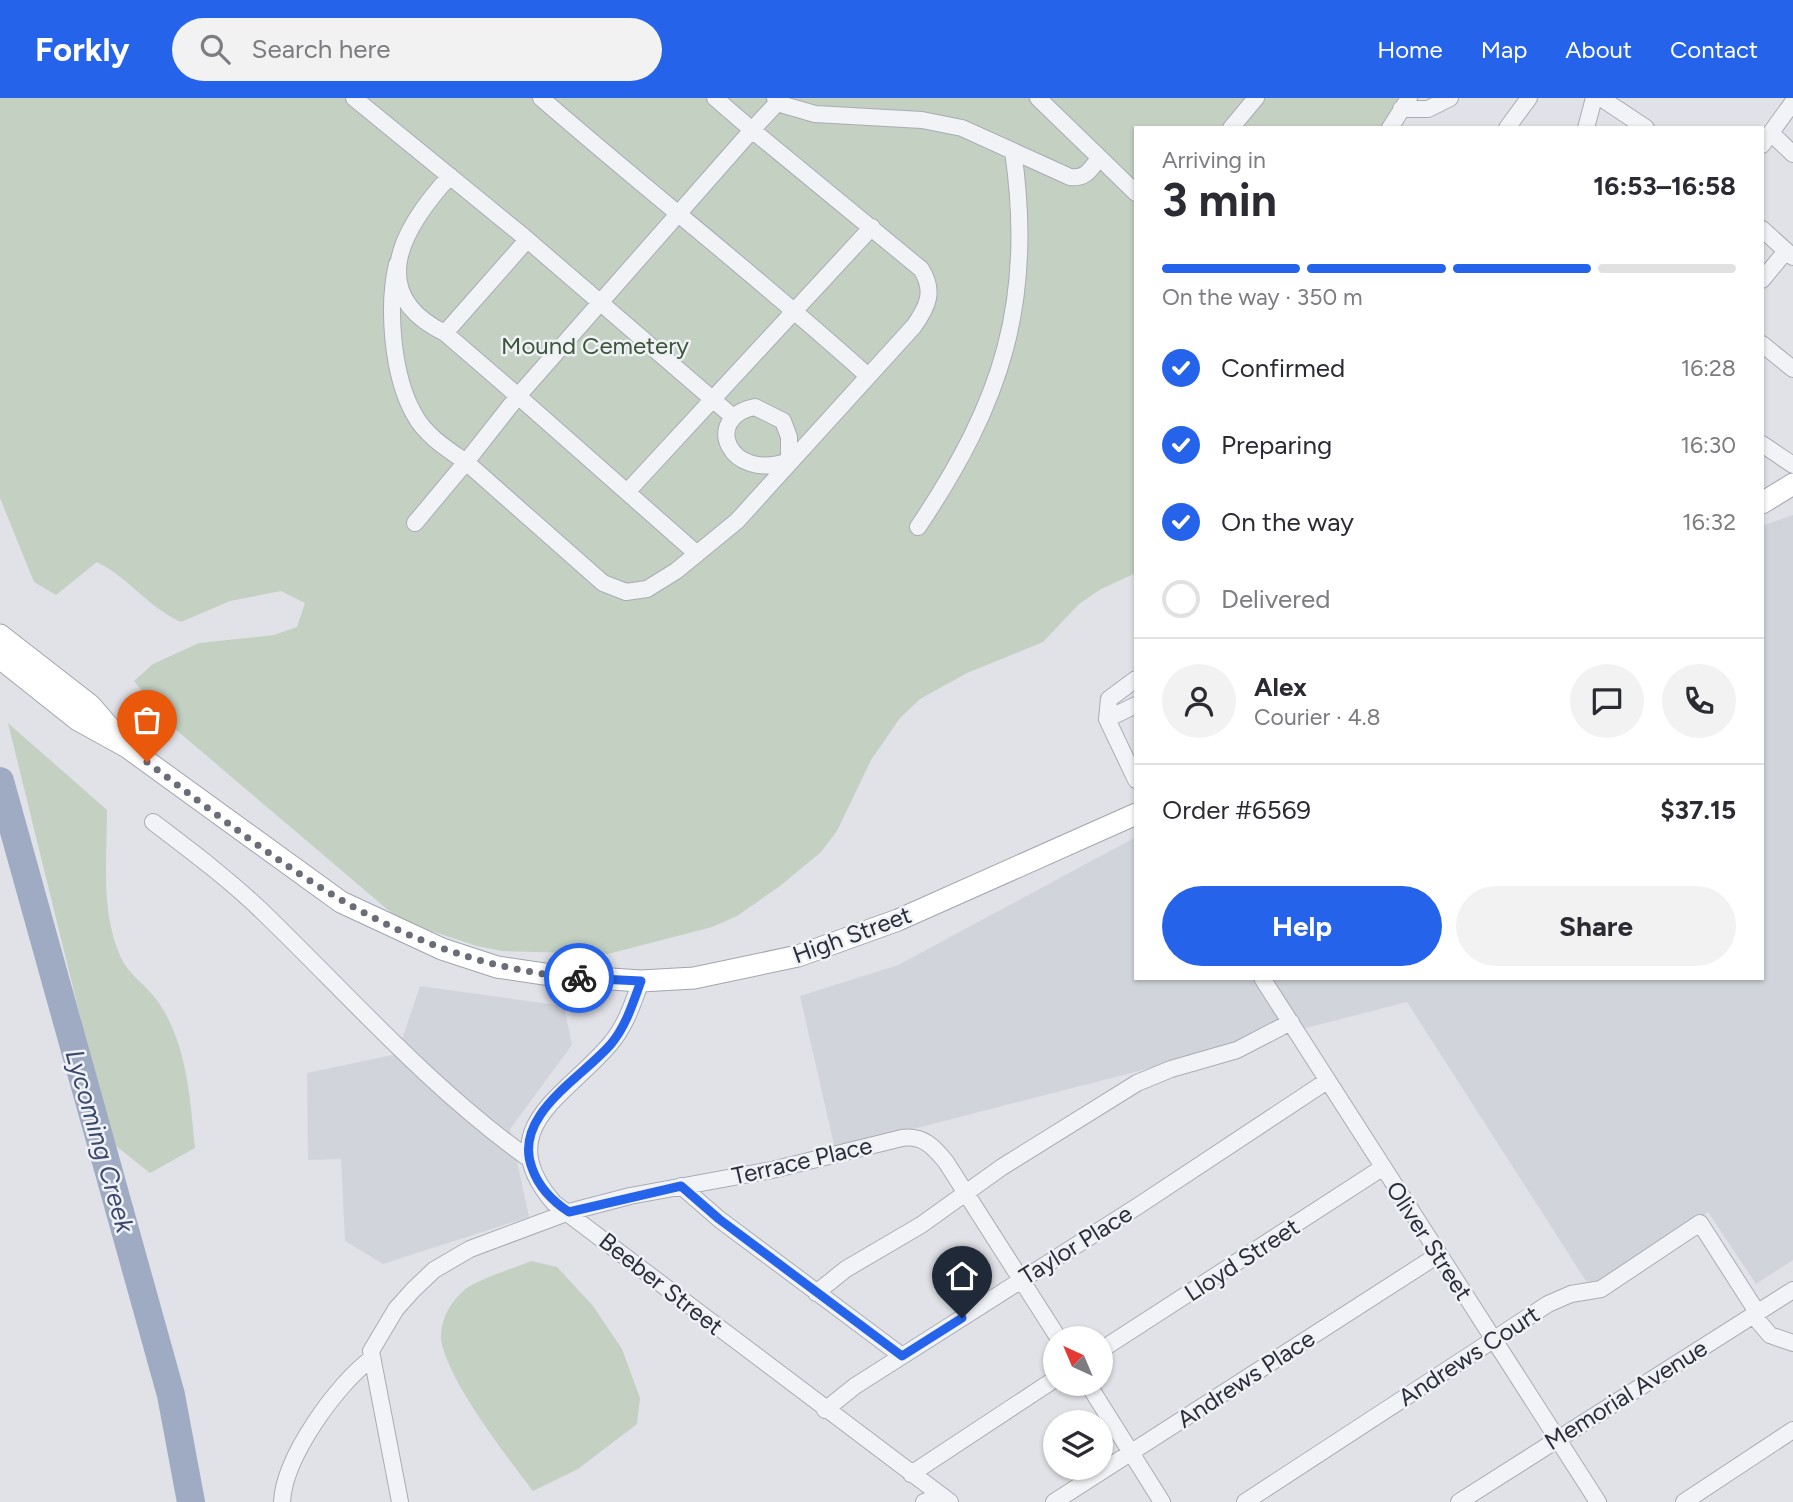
<!DOCTYPE html>
<html lang="en">
<head>
<meta charset="utf-8">
<style>
	body { margin:0; font-family:Figtree,sans-serif; background:#f2f2f3; color:#2b2b33; height:100vh; display:flex; flex-direction:column; font-size:26px; white-space:nowrap }
	* { box-sizing:border-box; margin:0 }
	p { font-size:23px; color:#7c7c81 }
	.icon { flex:none; width:38px; height:38px; fill:none; stroke:currentColor; stroke-width:2; stroke-linecap:round; stroke-linejoin:round }
	.map { position:relative; flex:1; overflow:hidden }
	.sheet { position:absolute; left:1134px; top:28px; width:630px; height:854px; display:flex; flex-direction:column; background:#fff; border-radius:0px; box-shadow:0 2px 5px #0004 }
	.sheet>* { flex:none }
	.needle { width:46px; rotate:316deg }
	.controls { position:absolute; left:1043px; top:1228px; display:grid; gap:14px }
	.controls a { display:grid; place-items:center; width:70px; height:70px; border-radius:50%; background:#fff; box-shadow:0 2px 5px #0004; font-size:35px }
	.pin { position:absolute; display:grid; place-items:center; width:60px; height:60px; color:#fff; margin:-72px -30px; border-radius:50% 50% 50% 0; rotate:-45deg; box-shadow:0 0 7px #0007 }
	.pin .icon { rotate:45deg }
	.courier { position:absolute; display:grid; place-items:center; width:70px; height:70px; margin:-35px; border:5px solid #2563eb; border-radius:50%; background:#fff; color:#222; box-shadow:0 2px 9px #0007 }
	.overview em { font-style:normal; font-weight:700 }
	.overview div { display:flex; flex-direction:column-reverse }
	.overview { display:flex; align-items:center; justify-content:space-between; height:119px; padding:0 28px }
	h1 { font-size:46px; font-weight:700; line-height:52px }
	.bar { display:grid; grid-template-columns:repeat(4,1fr); gap:10px 7px; align-content:center; height:84px; padding:0 28px }
	.bar i { height:9px; border-radius:5px; background:#e1e1e2 }
	.bar .current { background:#2563eb }
	.bar p { grid-column:span 4 }
	.line { display:flex; align-items:center; gap:18px; padding:0 28px; border-top:2px solid #e1e1e2 }
	.line div { flex:1 }
	.round { display:grid; place-items:center; flex:none; width:74px; height:74px; border-radius:37px; background:#f2f2f3 }
	ol { padding:0 28px; list-style:none }
	li { display:flex; align-items:center; gap:21px; height:77px }
	li p { margin-inline-start:auto }
	li .icon { padding:7px; border-radius:50%; background:#2563eb; color:#fff; stroke-width:4 }
	li:last-child { color:#7c7c81 }
	li i { width:38px; height:38px; border:4px solid #e1e1e2; border-radius:50% }
	.button { display:flex; gap:14px; margin-top:auto; padding:14px 28px }
	.button a { flex:1; height:80px; border-radius:42px; background:#2563eb; color:#fff; font-size:28px; font-weight:700; line-height:80px; text-align:center }
	.button a+a { background:#f2f2f3; color:#2b2b33 }
	header { display:flex; align-items:center; gap:42px; box-sizing:border-box; height:98px; padding:0 35px; background:#2563eb; color:#fff }
	header strong { font-size:33px }
	nav { display:flex; gap:38px; margin-inline-start:auto; font-size:24px }
	.search { width:490px; height:63px; background:#f2f2f3; display:flex; align-items:center; gap:18px; box-sizing:border-box; padding:0 24px; border-radius:38px; color:#7c7c81; font-size:26px }
	.map>svg:first-child { display:block }
</style>
</head>
<body>
<header>
<strong>Forkly</strong>
<div class="search"><svg class="icon" aria-label="search" viewBox="0 0 24 24"><circle cx="10" cy="10" r="6"/><path d="M15 15l6 6"/></svg>Search here</div>
<nav><a>Home</a><a>Map</a><a>About</a><a>Contact</a></nav>
</header>
<div class="map">
<svg width="1793" height="1404" viewBox="0 0 1793 1404">
	<rect width="100%" height="100%" fill="#e0e2e7"/>
	<path fill="#d2d4dc" d="M1793,417V1162L1756,1186L1708,1114L1597,1184L1586,1183L1407,904L835,1051L800,898L898,867L1136,739V880H1762V428Z
		M420,888L564,908L572,947L510,1031L529,1119L383,1166L345,1143L341,1061L308,1062L307,975L397,956Z"/>
	<path fill="#c3d0c2" d="M0,0H1399L1383,30H1136V475L1101,491L1079,506L1043,544L967,575L920,601L900,620L871,662L837,733L821,754L780,788L737,818L712,829L608,856L502,853L477,848L401,823L167,624L134,583L153,566L199,545L274,537L297,529L305,505L281,493L230,503L181,524C148,509 129,480 97,464L56,497L34,484L0,400Z
		M8,625L107,712C107,762 100,813 121,860C128,876 146,887 156,901C187,943 190,999 195,1050L150,1075L111,1044Z
		M531,1163L557,1169L593,1208L622,1251L640,1300L637,1326L578,1371L533,1393C510,1363 439,1272 441,1236C442,1219 450,1206 462,1194C476,1181 513,1171 531,1163Z"/>
	<g fill="none" stroke-linecap="round" stroke-linejoin="round">
		<path stroke="#9fabc3" stroke-width="28" d="M0,683L171,1297L191,1404"/>
		<g stroke="#a9acb4" stroke-width="18">
			<path id="minor" d="M354,0L523,138L732,318
				M541,0C649,94 762,182 868,278
				M715,0L752,32L777,5L775,0
				M1038,0L1136,95
				M1601,0L1646,30
				M777,5L815,16L922,22L962,30L1070,79C1086,81 1090,72 1099,60
				M1401,11H1428L1450,0
				M1231,30L1256,0
				M1390,30L1409,0
				M1507,30L1529,0
				M1586,30L1594,0
				M1771,35L1793,56
				M1762,47L1793,4
				M1762,131L1793,159
				M527,142L445,235L518,298L752,32L921,171C935,193 928,208 914,228L737,423L676,473L647,491L626,494L603,485L466,364L518,298L696,455
				M397,166C387,208 392,277 414,316C425,337 447,351 466,364L415,425
				M1762,182L1786,153
				M445,235C362,195 405,127 450,78
				M1762,246L1793,271
				M755,309L783,323L789,339V363C728,385 702,319 755,309Z
				M1762,346L1793,367
				M627,394L872,129
				M918,429C1002,304 1035,203 1013,53
				M1136,581L1109,601L1107,621L1136,682
				M1107,621L1136,607
				M153,724C194,755 235,786 271,822C355,904 433,992 528,1060
				M1262,880L1598,1404
				M641,883C633,905 626,927 611,945C567,998 489,1030 554,1105L950,1404
				M681,1088L719,1121L902,1258
				M816,1195L846,1171L921,1127L1002,1069L1137,985L1171,971L1237,952L1291,924
				M1753,1217L1770,1237L1793,1245
				M1101,1252L1382,1070
				M1088,1286L1162,1404
				M825,1312L855,1288L1138,1108L1327,983
				M911,1376L1055,1281
				M282,1404C284,1359 337,1286 372,1260
				M400,1404L371,1253L396,1211L413,1192L434,1172L470,1151L569,1114L630,1098L772,1072L902,1040C923,1037 934,1049 946,1064L1059,1241
				M924,1404L941,1398
				M1054,1404L1438,1157
				M1245,1404L1548,1206L1571,1196L1601,1191L1700,1125L1757,1214
				M1459,1404L1793,1192
				M1684,1404L1793,1332"/>
		</g>
		<g stroke="#a1a5b1" stroke-width="23">
			<path id="major" d="M1762,405L1793,386
				M0,537L90,607L116,637
				M0,560L78,622L127,649L341,804L442,851L497,869L551,877L641,883L694,880L798,858L898,822L1136,716"/>
		</g>
		<use href="#minor" stroke="#f2f3f6" stroke-width="16"/>
		<use href="#major" stroke="#fff" stroke-width="21"/>
	</g>
	<g fill="none" stroke-linecap="round" stroke-linejoin="round">
		<path stroke="#6a6d78" stroke-width="7" stroke-dasharray="0 12.6" d="M147,664C285,768 399,865 579,880"/>
		<path stroke="#2563eb" stroke-width="9" d="M579,880L641,883C633,905 626,928 611,946C582,980 512,1017 532,1070C539,1090 552,1103 569,1114L681,1088L719,1121L902,1258L962,1220"/>
	</g>
	<g text-anchor="middle" stroke-width="5" stroke-linejoin="round" paint-order="stroke">
		<g font-size="24" fill="#3b5639" stroke="#eff1f5">
			<text x="595" y="256">Mound Cemetery</text>
		</g>
		<g font-size="24" fill="#2a2e3c" stroke="#eff1f5">
			<text transform="translate(852 837) rotate(-20)" y="8">High Street</text>
			<text transform="translate(802 1063) rotate(-13)" y="8">Terrace Place</text>
			<text transform="translate(1429 1143) rotate(57)" y="8">Oliver Street</text>
			<text transform="translate(1076 1147) rotate(-32)" y="8">Taylor Place</text>
			<text transform="translate(1242 1162) rotate(-33)" y="8">Lloyd Street</text>
			<text transform="translate(661 1186) rotate(38)" y="8">Beeber Street</text>
			<text transform="translate(1469 1258) rotate(-33)" y="8">Andrews Court</text>
			<text transform="translate(1246 1281) rotate(-33)" y="8">Andrews Place</text>
			<text transform="translate(1626 1297) rotate(-32)" y="8">Memorial Avenue</text>
		</g>
		<g font-size="26" font-style="italic" fill="#3a486b" stroke="#eff1f5">
			<text transform="translate(100 1043) rotate(74)" y="9">Lycoming Creek</text>
		</g>
	</g>
</svg>
<div class="controls">
<a><svg class="needle" viewBox="-14 -14 28 28"><path d="M0-13l5 13h-10z" fill="#e53935"/><path d="M0 13l5-13h-10z" fill="#7c7c81"/></svg></a>
<a><svg class="icon" aria-label="layers" viewBox="0 0 24 24"><path d="M12 4l9 5-9 5-9-5zM3 14l9 5 9-5"/></svg></a>
</div>
<div class="pin" style="left:147px;top:664px;background:#ea580c"><svg class="icon" aria-label="bag" viewBox="0 0 24 24"><path d="M5 8h14l-1 12H6zM9 8a3 3 0 0 1 6 0"/></svg></div>
<div class="pin" style="left:962px;top:1220px;background:#1f2937"><svg class="icon" aria-label="home" viewBox="0 0 24 24"><path d="M3 11l9-7 9 7M6 9v11h12V9"/></svg></div>
<div class="courier" style="left:579px;top:880px"><svg class="icon" aria-label="bike" viewBox="0 0 24 24"><circle cx="6" cy="16" r="4"/><circle cx="18" cy="16" r="4"/><path d="M6 16l4-8h5l3 8M10 8l3 8H6M13 5h3"/></svg></div>
<section class="sheet">
<div class="overview"><div><h1>3 min</h1><p>Arriving in</p></div><em>16:53–16:58</em></div>
<div class="bar"><i class="current"></i><i class="current"></i><i class="current"></i><i></i><p>On the way · 350 m</p></div>
<ol>
<li><svg class="icon" aria-label="check" viewBox="0 0 24 24"><path d="M5 12l5 5 9-10"/></svg>Confirmed<p>16:28</p></li>
<li><svg class="icon" aria-label="check" viewBox="0 0 24 24"><path d="M5 12l5 5 9-10"/></svg>Preparing<p>16:30</p></li>
<li><svg class="icon" aria-label="check" viewBox="0 0 24 24"><path d="M5 12l5 5 9-10"/></svg>On the way<p>16:32</p></li>
<li><i></i>Delivered</li>
</ol>
<div class="line" style="height:126px"><a class="round"><svg class="icon" aria-label="person" viewBox="0 0 24 24"><circle cx="12" cy="8" r="4"/><path d="M4 21q1-7 8-7t8 7"/></svg></a><div><b>Alex</b><p>Courier · 4.8</p></div><a class="round"><svg class="icon" aria-label="chat" viewBox="0 0 24 24"><path d="M4 5h16v11H9l-5 4z"/></svg></a><a class="round"><svg class="icon" aria-label="phone" viewBox="0 0 24 24"><path d="M5 4h4l2 5-3 2q2 4 5 5l2-3 5 2v4C11 20 4 13 5 4z"/></svg></a></div>
<div class="line" style="height:91px"><div>Order #6569</div><b>$37.15</b></div>
<div class="button"><a>Help</a><a>Share</a></div>
</section>
</div>
</body>
</html>
